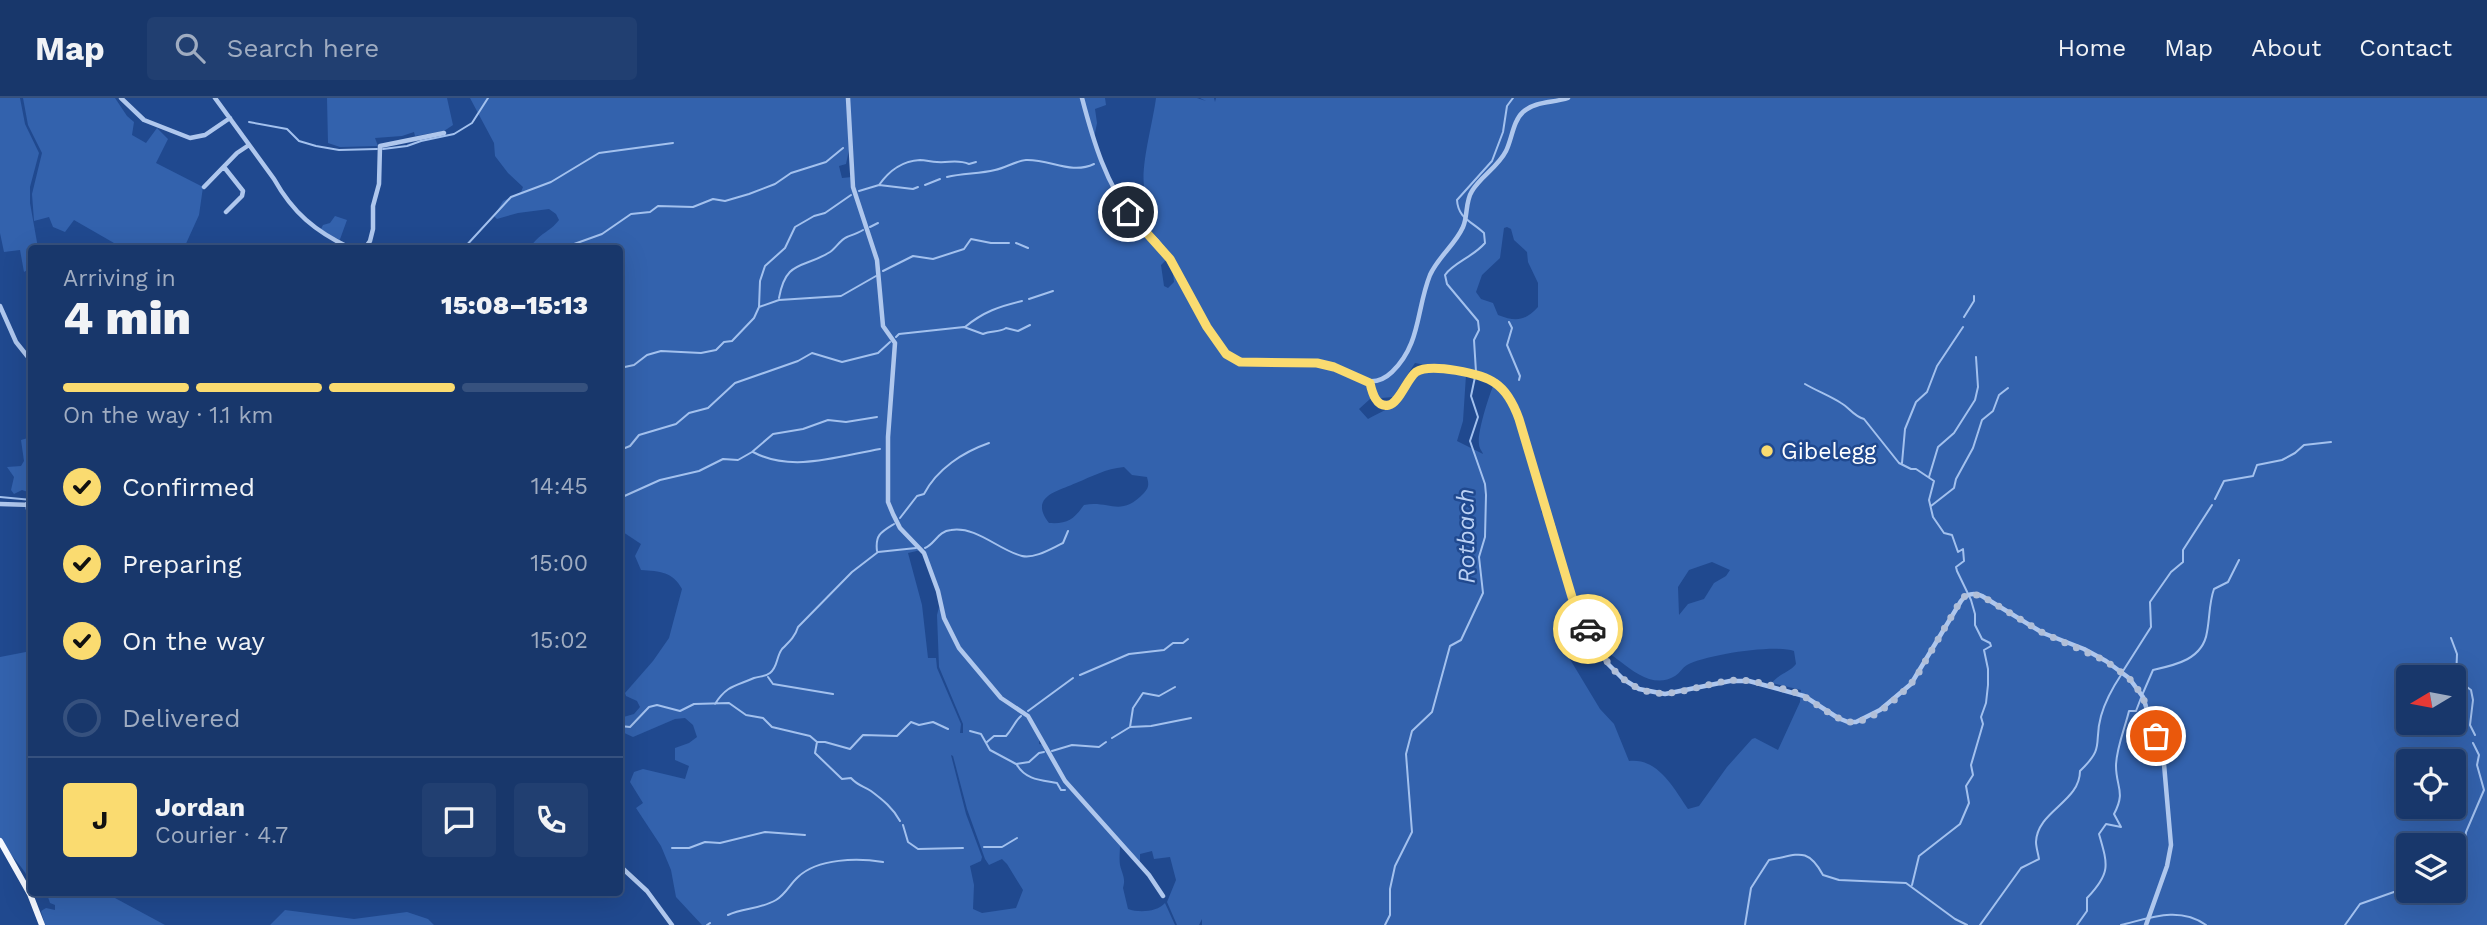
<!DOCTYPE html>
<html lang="en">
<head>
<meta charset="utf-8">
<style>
	body { margin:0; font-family:"Work Sans",sans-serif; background:#213f71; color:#f1f3f6; height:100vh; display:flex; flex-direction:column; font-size:26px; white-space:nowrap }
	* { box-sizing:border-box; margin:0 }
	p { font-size:23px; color:#9facc1 }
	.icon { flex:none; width:38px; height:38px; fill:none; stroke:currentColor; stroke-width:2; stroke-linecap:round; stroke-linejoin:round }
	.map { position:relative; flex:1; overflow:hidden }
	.details { position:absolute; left:28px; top:147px; width:595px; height:651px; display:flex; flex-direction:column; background:#18376b; border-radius:7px; box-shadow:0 7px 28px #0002,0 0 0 2px #36517e }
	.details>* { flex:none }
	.needle { width:46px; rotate:260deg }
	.buttons { position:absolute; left:2396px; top:567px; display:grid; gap:14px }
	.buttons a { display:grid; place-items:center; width:70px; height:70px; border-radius:7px; background:#18376b; box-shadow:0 7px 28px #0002,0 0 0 2px #36517e; font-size:35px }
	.pin { position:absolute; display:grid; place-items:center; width:60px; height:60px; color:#fff; margin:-30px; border:4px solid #fff; border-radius:50%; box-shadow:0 2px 7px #0007 }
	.courier { position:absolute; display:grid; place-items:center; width:70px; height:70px; margin:-35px; border:5px solid #fadb70; border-radius:50%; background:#fff; color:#222; box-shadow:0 2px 9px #0007 }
	.overview em { font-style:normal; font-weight:800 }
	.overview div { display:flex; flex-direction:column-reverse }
	.overview { display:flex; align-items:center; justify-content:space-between; height:119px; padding:0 35px }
	h1 { font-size:46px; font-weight:800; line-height:52px }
	.bar { display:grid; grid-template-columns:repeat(4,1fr); gap:10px 7px; align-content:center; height:84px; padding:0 35px }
	.bar i { height:9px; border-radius:5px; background:#36517e }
	.bar .current { background:#fadb70 }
	.bar p { grid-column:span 4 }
	.line { display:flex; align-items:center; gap:18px; padding:0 35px; border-top:2px solid #36517e }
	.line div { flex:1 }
	.round { display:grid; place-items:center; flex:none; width:74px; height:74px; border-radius:7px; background:#213f71 }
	ol { padding:0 35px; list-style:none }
	li { display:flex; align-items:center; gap:21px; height:77px }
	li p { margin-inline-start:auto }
	li .icon { padding:7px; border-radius:50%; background:#fadb70; color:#111; stroke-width:4 }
	li:last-child { color:#9facc1 }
	li i { width:38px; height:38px; border:4px solid #36517e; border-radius:50% }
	header { display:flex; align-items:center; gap:42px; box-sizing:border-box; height:98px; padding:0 35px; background:#18376b; border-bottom:2px solid #36517e }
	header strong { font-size:33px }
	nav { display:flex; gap:38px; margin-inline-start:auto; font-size:24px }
	.search { width:490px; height:63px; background:#213f71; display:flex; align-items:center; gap:18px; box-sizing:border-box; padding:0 24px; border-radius:7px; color:#9facc1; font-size:26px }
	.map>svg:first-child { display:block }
</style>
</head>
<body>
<header>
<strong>Map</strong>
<div class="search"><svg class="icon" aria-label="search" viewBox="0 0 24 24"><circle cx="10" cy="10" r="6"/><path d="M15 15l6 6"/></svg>Search here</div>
<nav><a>Home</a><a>Map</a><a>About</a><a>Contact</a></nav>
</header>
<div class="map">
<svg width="2487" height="827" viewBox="0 0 2487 827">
	<rect width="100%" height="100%" fill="#20498f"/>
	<path fill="#3362ad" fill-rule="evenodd" d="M0,0H20L25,26L39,55L30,89V105L38,150H32L31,170L24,174L20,152L4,154L0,135Z
		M23,0H115L127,18L134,24L132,37L146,45L157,30L168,41L156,65L203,89L199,117L184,150H113L114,145L74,122L65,134L53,129L49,119L34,123L32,96L42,55L28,27Z
		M327,0H447L453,27L444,33L415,38L414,34L402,38L375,40L378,48L340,49L328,45Z
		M470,0H847L849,52L846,66L839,68L842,80L852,79L849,0H1081L1097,57L1117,95L1131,119L1157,144L1168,160L1161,167L1164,188L1168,190L1174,184L1172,166L1193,201L1179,173L1150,133C1165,101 1148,112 1144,88C1141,66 1153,24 1156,0H1197L1206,3L1200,0H1214L1215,4L1216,0H2487V827H1202V821L1199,827H1177L1167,804L1176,782L1170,759L1154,761L1152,753L1140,756V766L1066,683L1028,617L1000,597L959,547L946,523L936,482L925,455L921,452L908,455L922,507L928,560H936L937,570L961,626L960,635H963V626L939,569L937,517L939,509L959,552L1003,603L1027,619L1039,640V646L1044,647L1068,689L1120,748C1120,753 1119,761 1120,767C1122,776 1126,780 1123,790L1128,811C1139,815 1157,814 1165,805L1175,827H702L676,799L671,772L661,748L636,710L643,705L630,684L634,674L643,671L685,681L689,668L675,662V650L689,645L697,639L693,627L685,620L675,621L633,639L620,633V620L634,616L640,609L637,603L626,598L625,595L653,563L669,540L682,491C673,474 660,473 641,472L635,458L641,446L620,432V150H530C539,135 549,135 559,122L556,116L549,111L518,115L497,121L494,118L503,103L521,94L523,89L508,75L495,58L494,45ZM1507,129L1511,131L1514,142L1527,154L1528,164L1538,185V209C1525,223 1516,224 1498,217L1493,205L1481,201L1476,194L1482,177L1500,160L1504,130ZM1415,265L1487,278L1501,287L1519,316L1559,449H1555L1546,418L1541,414L1544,405C1535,377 1519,299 1494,286C1489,297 1477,335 1479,346C1479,350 1482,353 1483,356L1457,343L1463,323L1466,277L1425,272C1407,277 1408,297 1394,307C1387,312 1376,316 1368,321L1359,311L1370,301L1393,299ZM1124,369L1132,377L1147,379C1149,387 1149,389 1144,395C1120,420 1110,402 1084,407C1073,422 1068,426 1049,425C1028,398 1059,393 1076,385C1093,378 1105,371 1124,369ZM1712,464L1730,472L1726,478L1714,485L1704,501L1688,506L1679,517L1678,489L1689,472ZM1581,509C1585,519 1589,536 1596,544C1603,551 1613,558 1621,564C1636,576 1656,590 1675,578C1680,575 1682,570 1687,567C1705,557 1774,546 1794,553L1796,566C1789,575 1778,576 1772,585L1801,592L1800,604L1778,652L1755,640L1752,641L1727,669L1699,708L1688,711C1673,689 1658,660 1629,663L1614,626L1600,611L1562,548L1557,520ZM2408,579H2454V625H2408ZM951,657L953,658L967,711L985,761L989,767L1002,761L1007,766L1023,792L1016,810L982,815L973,811L974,787L970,768L981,763L982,759L966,716ZM2408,663H2454V709H2408ZM2408,747H2454V793H2408Z
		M1083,0H1105L1106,7L1095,11L1097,25L1094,40Z
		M335,118L347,122L339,144L321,131L323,127L330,125Z
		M31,339V395L22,392L14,396L11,392L14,379L7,369L21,368L24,363L21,342Z
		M31,553L32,665L27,683L32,684L31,787C26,769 8,758 0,740V559Z
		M56,798L115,800L165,827H45L41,813L46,810L55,812V807L50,805L48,799Z
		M285,812L354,821L407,814L428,821L434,827H270Z"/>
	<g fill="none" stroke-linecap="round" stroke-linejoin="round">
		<path stroke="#a3c1ee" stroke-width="2" d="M249,24L287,31L299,43L316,48L339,52L377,51
			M383,51L407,48L421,43L454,36L472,25L488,0
			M947,79C963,75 979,76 995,72C1005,70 1016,63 1026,62C1050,61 1071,77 1094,66
			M879,87C889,73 901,63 920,62C926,62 931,64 937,64C950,65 957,61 969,66L976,64
			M925,87L940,81
			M859,93L879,87L913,91L918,89
			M870,129L878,125
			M1016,145L1028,150
			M464,150L511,99L551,84L599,55L673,45
			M563,150L602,136L631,116L650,114L658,108L693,109L713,101L725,103L749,96L775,86L791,75L826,64L843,50
			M883,173L913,158L933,161L964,151L971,141L991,145H1009
			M779,200C786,161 803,171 830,154C836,150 840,142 847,139C852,137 858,135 863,132
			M1029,201L1053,193
			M759,209L779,202L841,198L876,178
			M1964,219L1974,203V198
			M1509,224L1512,230L1507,247L1520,278L1519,282
			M965,229C983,214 1000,208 1022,203
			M896,239L899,236L964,229L983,236C991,232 999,235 1006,230L1018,233L1030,227
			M620,270L634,267L647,257L661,253L701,255L716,252L724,244L732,243L754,220L759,209L760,183L765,168L785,150L795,129L814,118L825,115L851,97
			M1476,274L1474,242L1479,232L1478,223L1447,186L1445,177C1453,165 1473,159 1485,145L1484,135C1471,123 1458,120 1457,102L1492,63L1503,34L1507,8L1513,0
			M1805,286C1817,293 1830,298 1841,305C1850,310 1853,318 1864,321L1899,365L1911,371H1916L1934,383L1929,402L1933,419L1944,435L1952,437L1958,454L1963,451L1964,463L1956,469L1957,473L1971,502L1975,516V527L1982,541L1990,545L1991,548L1984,552L1988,571V587L1986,605L1981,619L1983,626L1971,667L1973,677L1966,688L1969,705L1960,726L1919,758L1912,787
			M620,352L630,348L639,337L676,326L689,315L708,310L735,285L798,263L812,255L842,264L878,255L890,244
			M753,354C792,375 839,358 880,351
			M1902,365L1905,331L1916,304L1927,294L1937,268L1963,229
			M1929,379L1938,349L1954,335L1975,302L1978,289L1976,259
			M0,399L32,402
			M620,400L660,382L699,373L723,361L738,362L752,354L773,336L803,331L828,322L846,324L877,319
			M2215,401L2224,383L2253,378L2257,367L2282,362L2295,355L2304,347L2331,344
			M1931,408L1954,390L1956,381L1973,350L1982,322L1993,313L1999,297L2008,290
			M900,420L917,398L924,396C937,371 963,354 989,345
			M925,450C935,446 938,433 951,432C977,428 998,452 1022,458C1035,461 1052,450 1063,445L1068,433
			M877,453C875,437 881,434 894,426
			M2451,540L2457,556L2456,581L2471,592L2473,602L2470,627L2475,637
			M2123,573L2151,529L2150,504L2171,474L2183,464V452L2212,407
			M1080,577L1129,556L1164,552L1173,545H1183L1188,541
			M768,579L773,586L833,596
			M2143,595L2153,572C2176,567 2203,561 2207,534C2210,518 2209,505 2214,491L2228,484L2239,462
			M715,606C727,587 736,588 754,580C760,578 765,579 770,575C778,569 776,559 782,551C789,544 795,539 798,529L852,474L878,454L916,450
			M1028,613L1073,580
			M620,628L630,629L649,609L657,607L680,613L694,606L729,605L746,617L763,620L772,629L810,638L817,644H825L850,651L863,637L897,638L911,624L919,627L933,624L948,631
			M1130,629L1151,628L1191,620
			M970,633L981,636L990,652L1016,666L1029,664L1039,655L1044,654
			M1112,640L1130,629L1133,610L1143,595L1159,598L1175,589
			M817,644L815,655L842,681L851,680C858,688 864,688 871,693C883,702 893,710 900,723
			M987,644L994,638H1006C1013,631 1014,624 1021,618
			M1052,653L1072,647L1099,649L1106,644
			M1017,667C1026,682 1041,682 1057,685L1061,692H1065
			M903,727L908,744L918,751L963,750
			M984,749H1002L1017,740
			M672,750H689L705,744L720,745L765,734L805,737
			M2454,756L2464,748L2466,734L2484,692L2477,667L2479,657L2473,645
			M728,817C743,810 761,811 776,802C786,796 790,786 798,779C818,760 858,760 883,764
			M707,827L710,825
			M1385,827L1390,817V791L1395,768L1412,734L1406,656L1412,633L1432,614L1450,548L1461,542L1483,495L1479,459L1485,439L1486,397L1485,386L1470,343L1478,319L1471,298L1475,279
			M1745,827L1751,790L1769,762C1798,757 1807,748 1823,777L1839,782L1906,785L1955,821L1967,827
			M1980,827L2021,770L2039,761C2038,755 2036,749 2036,744C2037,713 2080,704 2080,673C2106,648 2093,646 2101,618C2105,604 2113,589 2121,577
			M2077,827L2087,813V800C2111,775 2108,767 2099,736L2106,726L2121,729L2114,716C2126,694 2116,689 2116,668C2116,651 2125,630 2129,613H2136L2141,600
			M2121,827C2150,820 2179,808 2206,827
			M2345,827L2360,806L2408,789"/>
		<path stroke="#afc7ed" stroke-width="4.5" d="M121,0L144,22L190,40L205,37L230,20
			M215,0L274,81C293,115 315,133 350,150
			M848,0L853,89L877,162L883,228L895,245L888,339V404L893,416L900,430L924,455L938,493L944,520L959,550L1001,600L1028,618L1065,683L1149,777L1163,798
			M1082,0C1093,42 1106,87 1134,121C1140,129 1150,135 1157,143C1166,154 1173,166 1181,178C1193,198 1209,241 1226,256C1242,270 1300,261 1325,267C1350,273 1369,296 1392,274C1421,246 1416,212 1430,177C1438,159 1455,147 1463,129C1468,118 1465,104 1472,93C1481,78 1498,69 1506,53C1512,41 1513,23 1523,14C1535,3 1554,5 1568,0
			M224,69L243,93L242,98L226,114
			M204,89L237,55L249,47
			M365,150L370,143L373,131V108L379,86L380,48L444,35
			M0,208L16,244L32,264
			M1370,285C1372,294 1375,310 1389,307C1398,305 1406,281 1416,275C1431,265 1482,275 1495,285C1507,293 1514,308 1519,321L1553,429L1571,499L1607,565L1623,581L1639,591L1665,596L1730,583H1749L1804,598L1838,620L1848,624H1856L1880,612L1911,586L1961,503C1966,496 1974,494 1982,498L2043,535L2084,551L2106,563L2129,580L2143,599L2164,666L2171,747L2167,768L2146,827
			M0,406L32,407
			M27,406L32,430
			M620,768L647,793L672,827"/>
		<path stroke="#f5f8ff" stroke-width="6" d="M0,743L30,796L42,827"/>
	</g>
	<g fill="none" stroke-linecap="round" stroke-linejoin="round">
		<path stroke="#b1bfd8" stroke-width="7" stroke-dasharray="0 12.6" d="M1588,531C1601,555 1612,578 1638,590C1670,605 1705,583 1737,582C1756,582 1777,589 1794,594C1813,600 1838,627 1856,624C1878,620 1901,597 1915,581L1961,502L1965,498L1972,496L1982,498L2043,535L2106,563L2129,580L2139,593L2145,604L2156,638"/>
		<path stroke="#fadb70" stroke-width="9" d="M1128,114L1170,161L1207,229L1226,256L1240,264L1317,265L1334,269L1370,285C1372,294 1376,310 1389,307C1399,305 1407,281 1416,274C1430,265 1482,275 1495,285C1507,293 1514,307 1519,321L1572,499L1588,531"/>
	</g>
	<circle fill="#fadb70" stroke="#20498f" stroke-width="2.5" cx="1767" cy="353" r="7"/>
	<g text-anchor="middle" stroke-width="5" stroke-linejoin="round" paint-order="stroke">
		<g font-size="23" fill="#fff" stroke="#20498f" text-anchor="start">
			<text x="1781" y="361">Gibelegg</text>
		</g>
		<g font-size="24" font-style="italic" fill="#bbd1f4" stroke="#20498f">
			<text transform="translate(1466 438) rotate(-91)" y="8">Rotbach</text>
		</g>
	</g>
</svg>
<div class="buttons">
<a><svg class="needle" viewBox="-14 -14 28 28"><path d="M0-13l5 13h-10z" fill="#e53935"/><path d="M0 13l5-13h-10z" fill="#9facc1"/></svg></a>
<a><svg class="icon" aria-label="locate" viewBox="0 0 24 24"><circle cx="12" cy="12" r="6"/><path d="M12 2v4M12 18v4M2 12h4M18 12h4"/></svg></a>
<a><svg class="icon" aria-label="layers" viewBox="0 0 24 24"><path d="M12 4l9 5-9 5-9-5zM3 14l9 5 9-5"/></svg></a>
</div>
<div class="pin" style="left:2156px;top:638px;background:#ea580c"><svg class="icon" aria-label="bag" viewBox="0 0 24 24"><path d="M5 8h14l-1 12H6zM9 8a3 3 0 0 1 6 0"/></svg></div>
<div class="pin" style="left:1128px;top:114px;background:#1f2937"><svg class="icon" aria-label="home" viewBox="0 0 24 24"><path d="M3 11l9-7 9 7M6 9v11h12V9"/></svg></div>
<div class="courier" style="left:1588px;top:531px"><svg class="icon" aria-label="car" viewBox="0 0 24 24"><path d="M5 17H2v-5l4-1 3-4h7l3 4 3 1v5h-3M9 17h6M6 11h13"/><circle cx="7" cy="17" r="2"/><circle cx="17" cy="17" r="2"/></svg></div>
<section class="details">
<div class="overview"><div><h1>4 min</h1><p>Arriving in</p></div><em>15:08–15:13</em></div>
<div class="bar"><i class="current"></i><i class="current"></i><i class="current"></i><i></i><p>On the way · 1.1 km</p></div>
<ol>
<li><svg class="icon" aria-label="check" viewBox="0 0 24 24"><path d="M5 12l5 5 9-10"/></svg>Confirmed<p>14:45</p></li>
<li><svg class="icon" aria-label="check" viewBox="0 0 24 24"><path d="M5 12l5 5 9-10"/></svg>Preparing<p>15:00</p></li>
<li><svg class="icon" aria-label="check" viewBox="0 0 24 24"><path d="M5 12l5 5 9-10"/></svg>On the way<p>15:02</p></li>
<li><i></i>Delivered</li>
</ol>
<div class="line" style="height:126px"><b class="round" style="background:#fadb70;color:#111">J</b><div><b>Jordan</b><p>Courier · 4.7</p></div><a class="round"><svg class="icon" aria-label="chat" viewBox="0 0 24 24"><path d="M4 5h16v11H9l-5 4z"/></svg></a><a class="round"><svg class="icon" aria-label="phone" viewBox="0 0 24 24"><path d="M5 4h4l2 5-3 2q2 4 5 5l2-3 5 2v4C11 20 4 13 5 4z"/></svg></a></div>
</section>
</div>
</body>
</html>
